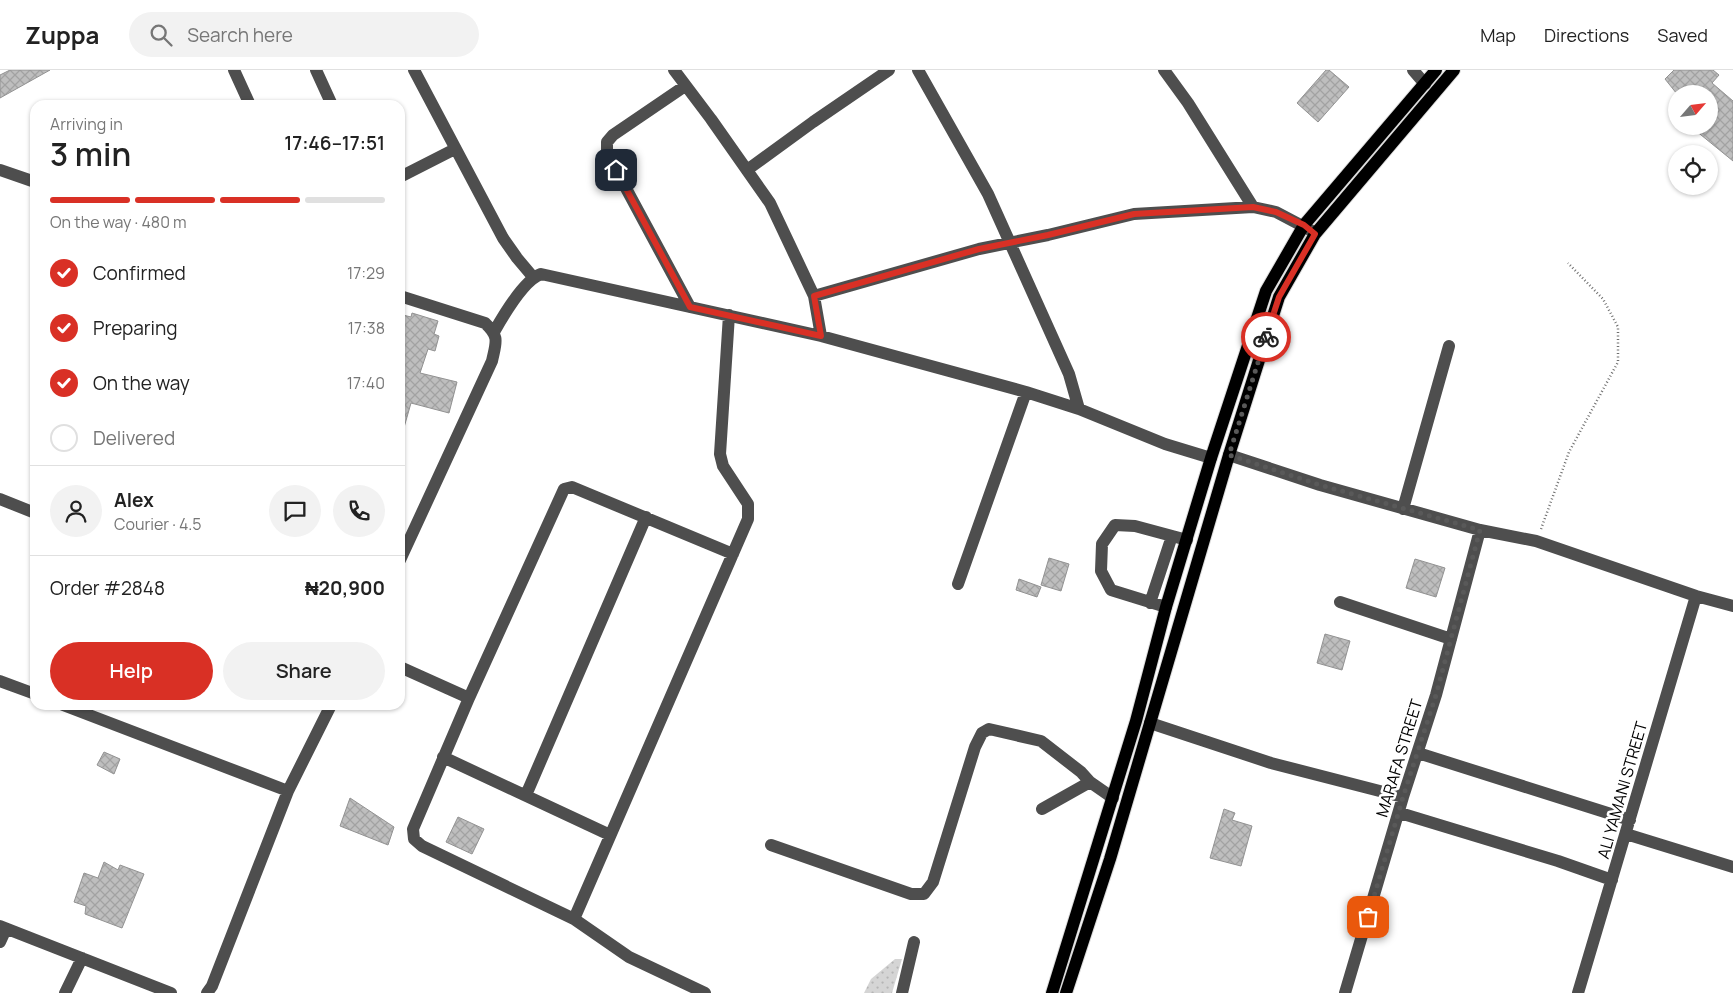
<!DOCTYPE html>
<html lang="en">
<head>
<meta charset="utf-8">
<style>
	body { margin:0; font-family:Manrope,sans-serif; background:#f2f2f2; color:#222; height:100vh; display:flex; flex-direction:column; font-size:19px; white-space:nowrap }
	* { box-sizing:border-box; margin:0 }
	p { font-size:16px; color:#767676 }
	.icon { flex:none; width:28px; height:28px; fill:none; stroke:currentColor; stroke-width:2; stroke-linecap:round; stroke-linejoin:round }
	.map { position:relative; flex:1; overflow:hidden }
	.details { position:absolute; left:30px; top:30px; width:375px; height:610px; display:flex; flex-direction:column; background:#fff; border-radius:15px; box-shadow:0 1px 4px #0004 }
	.details>* { flex:none }
	.needle { width:32px; rotate:62deg }
	.fabs { position:absolute; left:1668px; top:15px; display:grid; gap:10px }
	.fabs a { display:grid; place-items:center; width:50px; height:50px; border-radius:50%; background:#fff; box-shadow:0 1px 4px #0004; font-size:25px }
	.pin { position:absolute; display:grid; place-items:center; width:42px; height:42px; color:#fff; margin:-21px; border-radius:10px; box-shadow:0 2px 8px #0006 }
	.courier { position:absolute; display:grid; place-items:center; width:50px; height:50px; margin:-25px; border:4px solid #d93025; border-radius:50%; background:#fff; color:#222; box-shadow:0 1px 6px #0007 }
	.head em { font-style:normal; font-weight:600 }
	.head div { display:flex; flex-direction:column-reverse }
	.head { display:flex; align-items:center; justify-content:space-between; height:85px; padding:0 20px }
	h1 { font-size:32px; font-weight:600; line-height:38px }
	.bar { display:grid; grid-template-columns:repeat(4,1fr); gap:8px 5px; align-content:center; height:60px; padding:0 20px }
	.bar i { height:6px; border-radius:4px; background:#e0e0e0 }
	.bar .active { background:#d93025 }
	.bar p { grid-column:span 4 }
	.line { display:flex; align-items:center; gap:12px; padding:0 20px; border-top:1px solid #e0e0e0 }
	.line div { flex:1 }
	.round { display:grid; place-items:center; flex:none; width:52px; height:52px; border-radius:26px; background:#f2f2f2 }
	ol { padding:0 20px; list-style:none }
	li { display:flex; align-items:center; gap:15px; height:55px }
	li p { margin-inline-start:auto }
	li .icon { padding:5px; border-radius:50%; background:#d93025; color:#fff; stroke-width:4 }
	li:last-child { color:#767676 }
	li i { width:28px; height:28px; border:2px solid #e0e0e0; border-radius:50% }
	.button { display:flex; gap:10px; margin-top:auto; padding:10px 20px }
	.button a { flex:1; height:58px; border-radius:30px; background:#d93025; color:#fff; font-size:20px; font-weight:600; line-height:58px; text-align:center }
	.button a+a { background:#f2f2f2; color:#222 }
	header { display:flex; align-items:center; gap:30px; box-sizing:border-box; height:70px; padding:0 25px; background:#fff; border-bottom:1px solid #e0e0e0 }
	header strong { font-size:24px }
	nav { display:flex; gap:28px; margin-inline-start:auto; font-size:18px }
	.search { width:350px; height:45px; background:#f2f2f2; display:flex; align-items:center; gap:12px; box-sizing:border-box; padding:0 18px; border-radius:28px; color:#767676; font-size:19px }
	.map>svg:first-child { display:block }
</style>
</head>
<body>
<header>
<strong>Zuppa</strong>
<div class="search"><svg class="icon" aria-label="search" viewBox="0 0 24 24"><circle cx="10" cy="10" r="6"/><path d="M15 15l6 6"/></svg>Search here</div>
<nav><a>Map</a><a>Directions</a><a>Saved</a></nav>
</header>
<div class="map">
<svg width="1733" height="923" viewBox="0 0 1733 923">
	<defs>
		<pattern id="grass-dots" width="8" height="8" patternUnits="userSpaceOnUse" patternTransform="scale(1.25)"><rect width="8" height="8" fill="#d5d5d5"/><path d="M2 2h.1M6 6h.1" fill="none" stroke="#b5b5b5" stroke-width="1.8" stroke-linecap="round"/></pattern>
		<pattern id="building-cross-hatch" width="8" height="8" patternUnits="userSpaceOnUse" patternTransform="scale(1.25)"><rect width="8" height="8" fill="#bebebe"/><path d="M0 0l8 8M0 8l8-8" fill="none" stroke="#a2a2a2"/></pattern>
	</defs>
	<rect width="100%" height="100%" fill="#fff"/>
	<path fill="url(#grass-dots)" d="M895,889H902L892,923H864L871,909Z"/>
	<path fill="url(#building-cross-hatch)" stroke="#929292" d="M10,0H50L0,28V5Z
		M1326,0H1329L1349,17L1318,52L1297,33Z
		M1674,0H1713L1719,5L1712,13L1733,31V91L1690,56H1709V24H1677L1665,9Z
		M412,243L438,251L434,264L439,266L435,281L428,279L420,303L457,312L449,343L411,333L403,361H400V255L403,245L411,247Z
		M1049,488L1069,494L1061,521L1041,515Z
		M1415,489L1445,498L1436,527L1406,518Z
		M1019,509L1041,517L1037,527L1016,520Z
		M1325,564L1350,571L1342,600L1317,593Z
		M104,682L120,689L114,704L97,695Z
		M350,728L394,757L388,775L340,756Z
		M1224,739L1235,743L1232,750L1252,756L1241,796L1210,788Z
		M458,747L484,759L472,784L446,772Z
		M104,792L118,800L120,795L144,804L122,858L85,844L86,836L74,832L84,803L98,808Z"/>
	<g fill="none" stroke-linecap="round" stroke-linejoin="round">
		<g stroke="#dbdbdb" stroke-width="14">
			<path id="major" d="M1052,923L1136,651L1166,537L1211,388L1266,221L1304,155L1436,0
				M1066,923L1110,789L1229,385L1279,227L1315,164L1454,0"/>
		</g>
		<path stroke="#707070" stroke-width="2.5" stroke-dasharray="1 2.5" stroke-linecap="butt" d="M1541,459L1569,382L1618,292V257L1603,229L1568,193"/>
		<path stroke="#4e4e4e" stroke-width="12" d="M234,0L250,35
			M316,0L332,35
			M414,0L503,168L517,188L533,207
			M674,0L711,49L770,133L814,226L821,266
			M918,0L988,124L1069,304L1079,339
			M1164,0L1188,33L1253,137
			M1413,0L1425,14
			M685,16L613,65L607,72V83L690,237
			M0,100L35,112
			M747,100L813,52L889,0
			M400,107L455,79
			M400,226L485,253C500,267 496,272 492,291L400,490
			M814,226L979,179L1048,165L1134,144L1253,137L1276,142L1312,161
			M494,262C503,246 524,210 541,204L821,266L1026,322L1079,339L1165,374L1211,388
			M1229,385L1320,415L1480,460L1536,471L1696,526L1733,536
			M0,429L35,443
			M1403,439L1449,276
			M958,514L1026,322
			M1340,532L1451,569
			M1150,533L1172,466
			M1166,537L1111,520L1101,501L1102,474L1115,455L1135,456L1187,470
			M400,597L469,628
			M0,611L35,624
			M63,635L288,721
			M1150,653L1271,693L1403,727
			M1418,683L1630,750
			M443,687L610,765
			M526,725L646,447
			M1042,739L1090,712
			M1400,743L1558,791L1612,810
			M1626,764L1733,797
			M771,775L911,824H924L933,812L975,677L982,663L989,659L1041,671L1081,702L1090,712L1113,728
			M574,849L748,449V434L723,396L720,384L729,245
			M0,856L171,923
			M0,872L6,859
			M65,923L82,888
			M207,923L212,916L288,721L331,635
			M705,923L629,887L574,849L422,776L414,769L413,759L469,628L564,419L572,417L733,484
			M902,923L914,872
			M1345,923L1403,727L1436,625L1480,460
			M1578,923L1696,526"/>
		<use href="#major" stroke="#000" stroke-width="12"/>
	</g>
	<g fill="none" stroke-linecap="round" stroke-linejoin="round">
		<path stroke="#595959" stroke-width="5" stroke-dasharray="0 9" d="M1266,267L1229,385L1320,415L1480,460L1436,625L1403,727L1368,847"/>
		<path stroke="#d93025" stroke-width="6" d="M616,100L690,237L821,266L814,226L979,179L1048,165L1134,144L1253,137L1276,142L1304,155L1315,164L1279,227L1266,267"/>
	</g>
	<g text-anchor="middle" stroke-width="5" stroke-linejoin="round" paint-order="stroke">
		<g font-size="16" fill="#000" stroke="#fff">
			<text transform="translate(1399 688) rotate(-73)" y="6">MARAFA STREET</text>
			<text transform="translate(1622 720) rotate(-74)" y="6">ALI YAMANI STREET</text>
		</g>
	</g>
</svg>
<div class="fabs">
<a><svg class="needle" viewBox="-14 -14 28 28"><path d="M0-13l5 13h-10z" fill="#e53935"/><path d="M0 13l5-13h-10z" fill="#767676"/></svg></a>
<a><svg class="icon" aria-label="locate" viewBox="0 0 24 24"><circle cx="12" cy="12" r="6"/><path d="M12 2v4M12 18v4M2 12h4M18 12h4"/></svg></a>
</div>
<div class="pin" style="left:1368px;top:847px;background:#ea580c"><svg class="icon" aria-label="bag" viewBox="0 0 24 24"><path d="M5 8h14l-1 12H6zM9 8a3 3 0 0 1 6 0"/></svg></div>
<div class="pin" style="left:616px;top:100px;background:#1f2937"><svg class="icon" aria-label="home" viewBox="0 0 24 24"><path d="M3 11l9-7 9 7M6 9v11h12V9"/></svg></div>
<div class="courier" style="left:1266px;top:267px"><svg class="icon" aria-label="bike" viewBox="0 0 24 24"><circle cx="6" cy="16" r="4"/><circle cx="18" cy="16" r="4"/><path d="M6 16l4-8h5l3 8M10 8l3 8H6M13 5h3"/></svg></div>
<section class="details">
<div class="head"><div><h1>3 min</h1><p>Arriving in</p></div><em>17:46–17:51</em></div>
<div class="bar"><i class="active"></i><i class="active"></i><i class="active"></i><i></i><p>On the way · 480 m</p></div>
<ol>
<li><svg class="icon" aria-label="check" viewBox="0 0 24 24"><path d="M5 12l5 5 9-10"/></svg>Confirmed<p>17:29</p></li>
<li><svg class="icon" aria-label="check" viewBox="0 0 24 24"><path d="M5 12l5 5 9-10"/></svg>Preparing<p>17:38</p></li>
<li><svg class="icon" aria-label="check" viewBox="0 0 24 24"><path d="M5 12l5 5 9-10"/></svg>On the way<p>17:40</p></li>
<li><i></i>Delivered</li>
</ol>
<div class="line" style="height:90px"><a class="round"><svg class="icon" aria-label="person" viewBox="0 0 24 24"><circle cx="12" cy="8" r="4"/><path d="M4 21q1-7 8-7t8 7"/></svg></a><div><b>Alex</b><p>Courier · 4.5</p></div><a class="round"><svg class="icon" aria-label="chat" viewBox="0 0 24 24"><path d="M4 5h16v11H9l-5 4z"/></svg></a><a class="round"><svg class="icon" aria-label="phone" viewBox="0 0 24 24"><path d="M5 4h4l2 5-3 2q2 4 5 5l2-3 5 2v4C11 20 4 13 5 4z"/></svg></a></div>
<div class="line" style="height:65px"><div>Order #2848</div><b>₦20,900</b></div>
<div class="button"><a>Help</a><a>Share</a></div>
</section>
</div>
</body>
</html>
